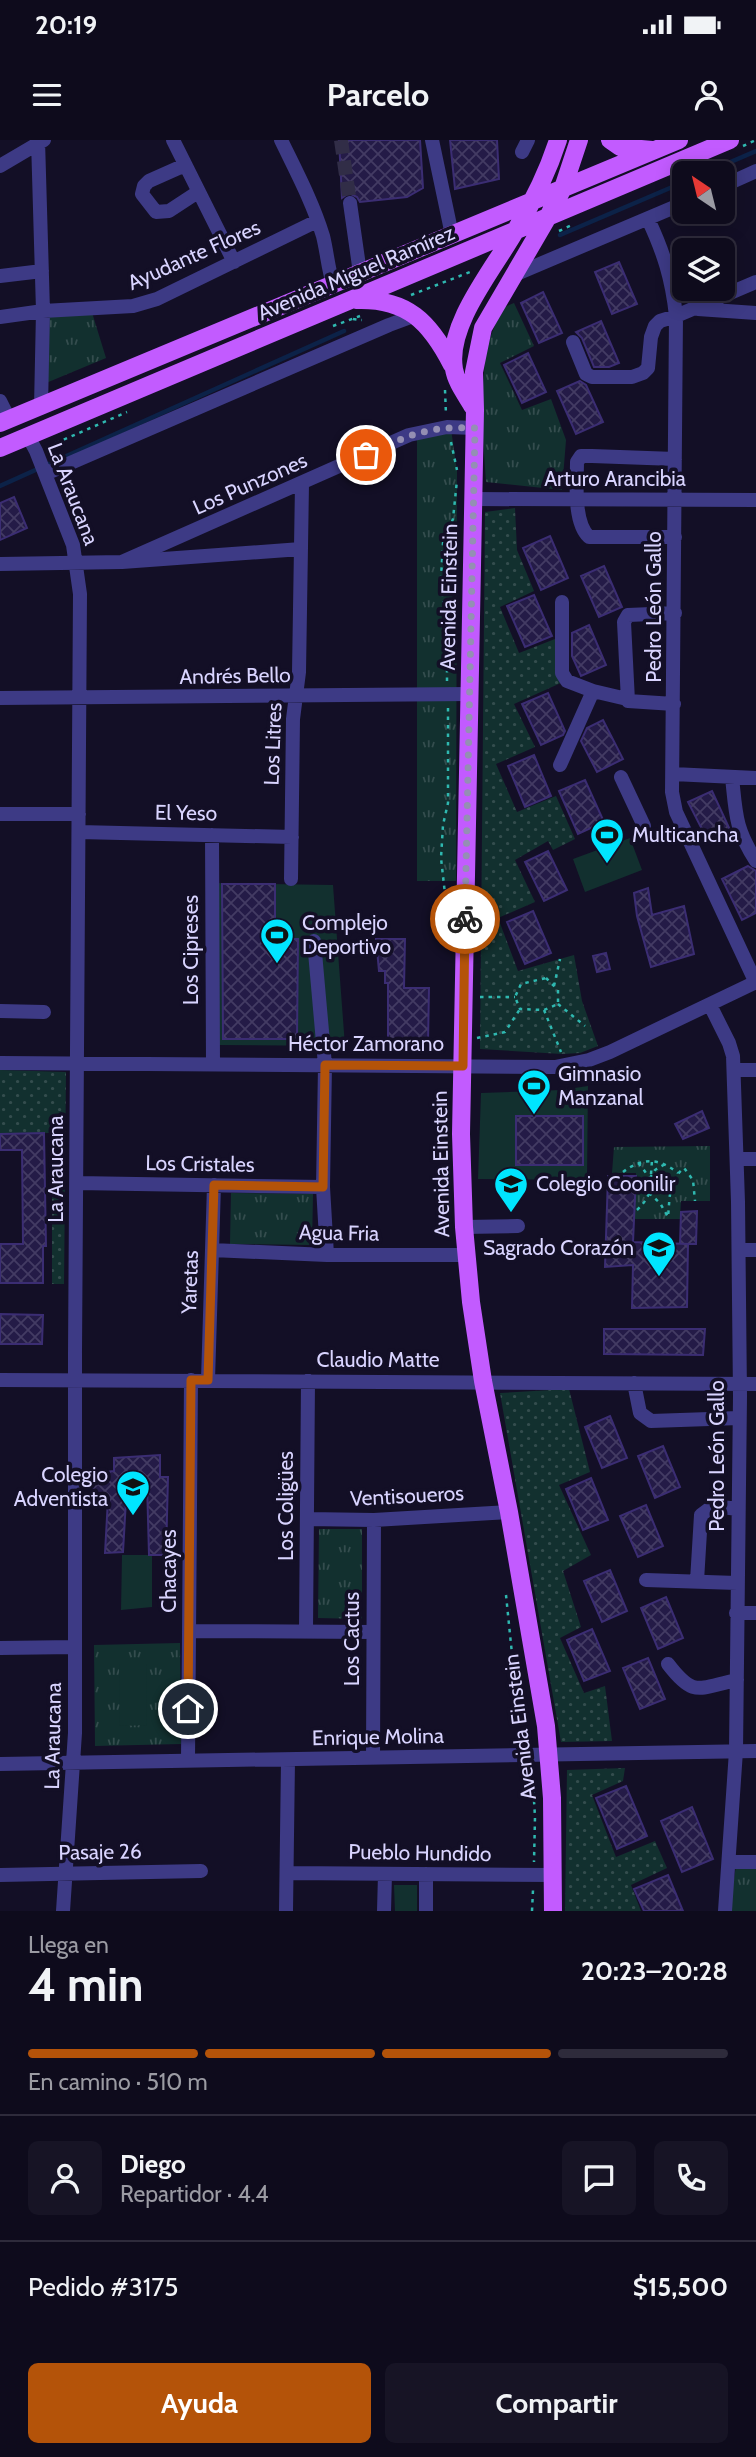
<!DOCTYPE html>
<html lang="es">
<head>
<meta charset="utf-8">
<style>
	body { margin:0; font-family:Cabin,sans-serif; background:#171425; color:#f1f3f6; height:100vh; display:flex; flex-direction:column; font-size:26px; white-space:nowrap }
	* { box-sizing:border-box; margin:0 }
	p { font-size:23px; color:#9b9ba3 }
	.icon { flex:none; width:38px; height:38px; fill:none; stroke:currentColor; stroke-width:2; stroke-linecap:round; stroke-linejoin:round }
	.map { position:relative; height:1771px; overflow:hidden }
	.panel { display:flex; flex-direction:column; background:#0e0b1c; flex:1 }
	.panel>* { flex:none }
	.needle { width:46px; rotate:325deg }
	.buttons { position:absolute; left:672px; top:21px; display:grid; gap:14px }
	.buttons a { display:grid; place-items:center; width:63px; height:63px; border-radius:10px; background:#0e0b1c; box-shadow:0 4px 18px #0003,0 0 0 2px #2e2b3b; font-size:35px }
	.pin { position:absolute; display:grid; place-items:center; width:60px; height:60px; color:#fff; margin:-30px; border:4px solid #fff; border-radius:50%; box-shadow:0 2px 7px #0007 }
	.courier { position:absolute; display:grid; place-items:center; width:70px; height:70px; margin:-35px; border:5px solid #b45309; border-radius:50%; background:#fff; color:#222; box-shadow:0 2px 9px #0007 }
	.summary em { font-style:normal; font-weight:700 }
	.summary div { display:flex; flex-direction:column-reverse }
	.summary { display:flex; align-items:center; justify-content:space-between; height:119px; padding:0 28px }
	h1 { font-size:46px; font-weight:700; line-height:52px }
	.bar { display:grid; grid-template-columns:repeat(4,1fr); gap:10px 7px; align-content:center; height:84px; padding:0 28px }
	.bar i { height:9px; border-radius:5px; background:#2e2b3b }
	.bar .on { background:#b45309 }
	.bar p { grid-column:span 4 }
	.line { display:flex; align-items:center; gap:18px; padding:0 28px; border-top:2px solid #2e2b3b }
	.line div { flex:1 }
	.round { display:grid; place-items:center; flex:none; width:74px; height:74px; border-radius:10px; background:#171425 }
	.action { display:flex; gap:14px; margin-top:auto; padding:14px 28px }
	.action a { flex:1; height:80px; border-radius:10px; background:#b45309; color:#fff; font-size:28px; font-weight:700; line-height:80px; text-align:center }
	.action a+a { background:#171425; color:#f1f3f6 }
	.status { display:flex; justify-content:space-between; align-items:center; height:49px; padding:0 35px; background:#0e0b1c; direction:ltr }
	.status svg { height:19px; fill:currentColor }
	header { display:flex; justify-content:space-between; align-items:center; height:91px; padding:0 28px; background:#0e0b1c; font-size:32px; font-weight:700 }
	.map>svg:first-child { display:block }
</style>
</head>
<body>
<div class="status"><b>20:19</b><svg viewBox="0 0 49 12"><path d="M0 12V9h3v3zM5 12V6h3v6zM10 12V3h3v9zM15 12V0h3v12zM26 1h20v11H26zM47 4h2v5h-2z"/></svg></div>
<header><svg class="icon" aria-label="menu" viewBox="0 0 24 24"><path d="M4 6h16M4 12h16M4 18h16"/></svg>Parcelo<svg class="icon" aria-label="person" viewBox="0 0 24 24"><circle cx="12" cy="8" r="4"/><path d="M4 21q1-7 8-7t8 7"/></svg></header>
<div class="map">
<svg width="756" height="1771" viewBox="0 0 756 1771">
	<defs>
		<pattern id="grass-tufts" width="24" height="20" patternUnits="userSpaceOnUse" patternTransform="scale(1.75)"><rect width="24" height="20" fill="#12302f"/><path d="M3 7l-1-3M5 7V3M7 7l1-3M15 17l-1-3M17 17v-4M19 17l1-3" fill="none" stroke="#344d4e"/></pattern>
		<pattern id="park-dots" width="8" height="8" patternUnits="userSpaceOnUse" patternTransform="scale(1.75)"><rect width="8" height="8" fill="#12302f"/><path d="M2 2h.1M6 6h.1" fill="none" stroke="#344d4e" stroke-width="1.8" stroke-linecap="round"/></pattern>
		<pattern id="building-cross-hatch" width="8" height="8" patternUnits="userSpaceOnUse" patternTransform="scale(1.75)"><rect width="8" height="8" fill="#241b47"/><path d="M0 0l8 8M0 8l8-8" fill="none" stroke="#433b63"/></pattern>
	</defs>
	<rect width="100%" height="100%" fill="#130f26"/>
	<path fill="url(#grass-tufts)" d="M514,163L534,206L500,223L522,270L551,259L566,300L562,350L486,342L481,270L486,208L502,168Z
		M49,165L90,166L106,218L46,243Z
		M451,289L457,331L456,741H417V296Z
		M710,1006V1061H681L680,1079H634L636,1033H612L614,1007Z
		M231,1053L313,1054L312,1105L230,1104Z
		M319,1389H362V1479L318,1478Z
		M180,1503L181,1604L95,1606L94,1505Z
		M736,1726H756V1771H729Z
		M394,1745H417V1771H395Z"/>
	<path fill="url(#park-dots)" d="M515,368L517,410L534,451L500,467L519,513L555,499L572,538L514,564L535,607L496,624L517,672L556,656L575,699L553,710L548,701L515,720L535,762L498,778L518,831L574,815L582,861L598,906L580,913L562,914L480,909L485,372Z
		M0,930L66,932L64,1144H52V993H0Z
		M569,1249L590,1332L559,1345L591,1415L563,1431L581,1487L560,1498L584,1553L605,1546L612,1601L561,1602L500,1253Z
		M625,1628L623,1641L592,1655L616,1717L655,1701L667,1728L631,1745L641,1771H565L567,1630Z"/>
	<path fill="#12302f" d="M630,698L642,730L585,752L573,719Z
		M215,743L333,745L345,906L216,905Z
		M588,946L587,1040L478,1039L481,953L561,950Z
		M122,1415H152V1467L121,1470Z
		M119,1524H146L147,1585L120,1586Z"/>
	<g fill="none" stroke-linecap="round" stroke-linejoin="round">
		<path stroke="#0c2248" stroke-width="4.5" d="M705,33L756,11
			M560,95L684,42
			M0,346L344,191"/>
	</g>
	<path fill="url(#building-cross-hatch)" stroke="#3b2d73" stroke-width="2" d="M339,0H420L423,48L407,57L360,62L357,57L349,53L342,58Z
		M450,0H497L499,39L455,49Z
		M619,122L637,164L612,174L595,132Z
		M543,152L562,193L539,203L521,163Z
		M601,181L619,223L609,227H594L582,198L576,192Z
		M528,213L546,252L522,263L504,225Z
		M580,241L586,245L603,282L576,294L557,251Z
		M14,357L27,388L0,400V363Z
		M550,396L568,438L541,450L523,408Z
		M604,426L622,467L599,477L581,436Z
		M534,455L552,496L525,507L507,466Z
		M589,485L606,525L581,536L572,516V493Z
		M548,553L565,591L563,595L541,605L522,564Z
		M603,580L623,619L597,632L581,601L587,588Z
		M534,615L551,656L525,667L508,626Z
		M585,640L604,682L578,694L559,651Z
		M712,651L731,692L709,703L688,662Z
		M548,711L567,750L544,761L525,722Z
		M748,726L756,731V773L742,780L722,739Z
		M222,744H275V799H298L297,899H223Z
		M648,748L652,775L684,766L694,814L651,827L637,776L634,753Z
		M533,771L551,813L525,824L507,782Z
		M376,799H405L404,848H429L428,904H388V843H385V831H379Z
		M606,813L610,829L597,832L593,816Z
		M702,971L709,988L683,999L675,984Z
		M516,976H583V1025H516Z
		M44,993L46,1106H43V1143H0V1104H23L22,1010H0V994Z
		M608,1036H636L633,1102L688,1104L687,1167L632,1168L633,1125L605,1127Z
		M697,1071L696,1104H680L681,1072Z
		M0,1174L43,1175L42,1204H0Z
		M604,1189H705L703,1215L604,1214Z
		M610,1276L627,1318L602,1328L585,1287Z
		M663,1306L680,1347L655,1358L638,1316Z
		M160,1315V1337H168L166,1415H149L147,1343H127L123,1412L105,1413L108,1359L92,1358L94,1339H104L105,1332L114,1331V1318Z
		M591,1338L608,1380L583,1390L566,1349Z
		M646,1365L663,1406L638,1417L620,1376Z
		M610,1430L627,1471L602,1482L584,1441Z
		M666,1457L683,1498L658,1509L641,1468Z
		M592,1489L610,1531L584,1541L567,1500Z
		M648,1518L665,1559L640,1569L623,1528Z
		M626,1646L647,1696L617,1709L596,1658Z
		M692,1667L713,1719L682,1732L661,1681Z
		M668,1735L683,1771H644L634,1749Z"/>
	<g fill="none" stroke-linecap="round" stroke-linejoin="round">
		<path stroke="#312d47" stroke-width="14" stroke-dasharray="14 7" stroke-linecap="butt" d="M341,0L350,63"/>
		<path stroke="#2fb8b0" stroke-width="2.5" stroke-dasharray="3.5 5" stroke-linecap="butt" d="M743,6L756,0
			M559,91L572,85
			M411,155L470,132
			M353,179L362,180
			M333,186L360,176
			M445,250L446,275
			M451,302L457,330
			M56,303L127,272
			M447,541V497L441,438L443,403L453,379L457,340
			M448,568V663L443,685L441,718L448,781
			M546,838L558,850V864L544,870L520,869L515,857L521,844Z
			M554,846L560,819
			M480,857H515
			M558,864L585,886
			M544,870L561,912
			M477,898L505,892L520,869
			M623,1032C643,1017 659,1018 678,1033
			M651,1034L652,1020
			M650,1038L655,1030L665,1024
			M649,1053L660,1063L668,1077C670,1058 668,1041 684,1028L693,1040L695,1061
			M637,1070C655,1053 654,1039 637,1022
			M506,1455L512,1514L527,1600
			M532,1627L535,1677L534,1722
			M532,1771L533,1750"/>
		<path stroke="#3d3a85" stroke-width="14" d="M38,0L43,171L41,267
			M173,0L234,122
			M281,0C296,31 313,63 323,96C327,112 328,128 333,144
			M432,0L452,95
			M522,12L528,0
			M185,25L149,41L144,46L142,54L156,72L169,71L198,52
			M0,26L44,0
			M723,46L756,31
			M350,63L360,133
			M648,79C664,113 672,139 676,176L672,652L676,672L684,689L756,843
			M514,135L684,63
			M0,136L42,131
			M698,169L756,173
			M0,177L43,171L133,166L157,159L317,81
			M573,202L586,234L592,237H632L643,233L648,228L651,197L655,186L660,181L676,176L756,142
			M0,261L9,279
			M28,296L36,311L73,405L80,454L75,1213V1593L63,1771
			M45,334L389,185L416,175
			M473,359L756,360
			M675,397H589C573,382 577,342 577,322L581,316H592L675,319
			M122,422L409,295L447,287L475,288
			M0,424L122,422L301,409
			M562,462V533L567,541L593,551L627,559
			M0,558L470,554
			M674,564L628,561L624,482L628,475L675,473
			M560,625L593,551
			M673,634L756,638
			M621,637L644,686
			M732,637C736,675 735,688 756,721
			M0,674H79
			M79,692L292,697
			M212,695L213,924
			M291,739L293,579L299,532L302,344
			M314,801L325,925L323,1047L327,1115
			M710,865L729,903L733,916L738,1062L740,1256L736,1611L725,1771
			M0,871L44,872
			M0,923L555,927L589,920L610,912L756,842
			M734,930H756
			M737,1019H756
			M77,1043L323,1047
			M464,1087L518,1086
			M212,1110L327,1115H465
			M739,1110H756
			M0,1240L756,1244
			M208,1240L214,1045
			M634,1243L640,1273L651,1281L739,1278
			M307,1379L374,1380L509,1372
			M646,1440L737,1443
			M697,1441L701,1375L713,1366L738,1369
			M736,1473H756
			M189,1491L373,1492
			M306,1491L308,1241
			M0,1508L75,1507
			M668,1524C694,1558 698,1548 737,1540
			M373,1618L374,1380
			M188,1621L191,1240
			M0,1624L756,1611
			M730,1722H756
			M287,1733L554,1735
			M0,1735L201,1731
			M286,1771L288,1620
			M384,1771L385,1734
			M426,1771V1734"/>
		<path stroke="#c25bff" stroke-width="18" d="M610,0L620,7L652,10
			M356,160C407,158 430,182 452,225
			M473,267C466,255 456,242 454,229C446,184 496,126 517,88C534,60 548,31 558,0
			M0,283L679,0
			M0,308L730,0
			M553,1771L552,1658L546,1586L509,1372L483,1241L471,1162L464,1087L461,994L475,270L474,232L483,188L549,75L563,48L579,0"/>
	</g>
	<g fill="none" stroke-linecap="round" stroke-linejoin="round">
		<path stroke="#948fb3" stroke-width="7" stroke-dasharray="0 12.6" d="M366,315C409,295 426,286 475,288L465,779"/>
		<path stroke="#b45309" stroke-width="9" d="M188,1569L191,1240H208L214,1045L323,1047L325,925L463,926L465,779"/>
	</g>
	<defs>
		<g id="stadium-pin" transform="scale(1.75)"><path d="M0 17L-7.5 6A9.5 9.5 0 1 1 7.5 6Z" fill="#00e5ff" stroke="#130f26"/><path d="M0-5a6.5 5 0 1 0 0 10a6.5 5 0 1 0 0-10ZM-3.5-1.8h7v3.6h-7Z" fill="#111"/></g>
		<g id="school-pin" transform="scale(1.75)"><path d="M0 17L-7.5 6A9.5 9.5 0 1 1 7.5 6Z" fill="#00e5ff" stroke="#130f26"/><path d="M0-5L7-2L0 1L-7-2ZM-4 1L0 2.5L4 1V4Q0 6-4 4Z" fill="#111"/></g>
	</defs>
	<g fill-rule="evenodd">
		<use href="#stadium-pin" x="607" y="695"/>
		<use href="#stadium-pin" x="277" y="795"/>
		<use href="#stadium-pin" x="534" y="946"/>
		<use href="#school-pin" x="511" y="1044"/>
		<use href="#school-pin" x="659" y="1108"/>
		<use href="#school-pin" x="133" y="1347"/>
	</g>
	<g text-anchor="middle" stroke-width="7" stroke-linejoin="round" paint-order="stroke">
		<g font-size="21" fill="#d9d4ff" stroke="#130f26">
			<text transform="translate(194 115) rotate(-24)" y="7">Ayudante Flores</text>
			<text transform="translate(356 133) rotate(-23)" y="7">Avenida Miguel Ramírez</text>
			<text x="615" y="346">Arturo Arancibia</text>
			<text transform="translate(250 344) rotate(-24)" y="7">Los Punzones</text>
			<text transform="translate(73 354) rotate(69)" y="7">La Araucana</text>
			<text transform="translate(449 457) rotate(-89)" y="7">Avenida Einstein</text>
			<text transform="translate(654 467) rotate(-90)" y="7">Pedro León Gallo</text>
			<text transform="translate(235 536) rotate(-1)" y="7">Andrés Bello</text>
			<text transform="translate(273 604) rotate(-88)" y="7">Los Litres</text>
			<text transform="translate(186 673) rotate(1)" y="7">El Yeso</text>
			<text transform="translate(191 810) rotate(-90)" y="7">Los Cipreses</text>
			<text x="366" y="911">Héctor Zamorano</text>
			<text transform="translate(200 1024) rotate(1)" y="7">Los Cristales</text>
			<text transform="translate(441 1024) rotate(-91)" y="7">Avenida Einstein</text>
			<text transform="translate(56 1029) rotate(-90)" y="7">La Araucana</text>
			<text transform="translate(339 1093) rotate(1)" y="7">Agua Fria</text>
			<text transform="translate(190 1142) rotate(-88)" y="7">Yaretas</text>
			<text x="378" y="1227">Claudio Matte</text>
			<text transform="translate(717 1316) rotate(-90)" y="7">Pedro León Gallo</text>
			<text transform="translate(407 1356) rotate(-3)" y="7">Ventisoueros</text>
			<text transform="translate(286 1366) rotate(-90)" y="7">Los Coligües</text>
			<text transform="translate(169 1431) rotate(-90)" y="7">Chacayes</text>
			<text transform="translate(352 1499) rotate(-90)" y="7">Los Cactus</text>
			<text transform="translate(520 1587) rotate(-97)" y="7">Avenida Einstein</text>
			<text transform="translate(53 1596) rotate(-89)" y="7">La Araucana</text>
			<text transform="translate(378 1597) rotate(-1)" y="7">Enrique Molina</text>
			<text transform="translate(100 1712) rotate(-1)" y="7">Pasaje 26</text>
			<text transform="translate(420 1713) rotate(1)" y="7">Pueblo Hundido</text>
		</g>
		<g font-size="21" fill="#d9d4ff" stroke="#130f26" text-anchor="start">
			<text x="632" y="702">Multicancha</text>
			<text x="302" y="790">Complejo<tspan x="302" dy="24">Deportivo</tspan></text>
			<text x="558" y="941">Gimnasio<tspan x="558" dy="24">Manzanal</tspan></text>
			<text x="536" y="1051">Colegio Coonilir</text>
			<text x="634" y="1115" text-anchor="end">Sagrado Corazón</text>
			<text x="108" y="1342" text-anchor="end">Colegio<tspan x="108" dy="24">Adventista</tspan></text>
		</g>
	</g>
</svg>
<div class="buttons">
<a><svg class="needle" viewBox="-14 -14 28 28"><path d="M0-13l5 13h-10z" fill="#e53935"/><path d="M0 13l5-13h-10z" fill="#9b9ba3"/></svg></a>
<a><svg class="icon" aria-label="layers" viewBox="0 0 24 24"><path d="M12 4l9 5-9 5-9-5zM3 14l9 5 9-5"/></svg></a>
</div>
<div class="pin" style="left:366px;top:315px;background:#ea580c"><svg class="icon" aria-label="bag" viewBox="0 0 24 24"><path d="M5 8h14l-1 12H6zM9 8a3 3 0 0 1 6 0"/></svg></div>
<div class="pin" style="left:188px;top:1569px;background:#1f2937"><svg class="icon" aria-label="home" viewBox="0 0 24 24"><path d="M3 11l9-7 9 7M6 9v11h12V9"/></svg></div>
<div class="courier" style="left:465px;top:779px"><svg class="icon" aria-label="bike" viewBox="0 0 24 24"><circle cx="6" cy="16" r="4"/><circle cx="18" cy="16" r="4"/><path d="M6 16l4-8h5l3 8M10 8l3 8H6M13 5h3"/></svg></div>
</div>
<section class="panel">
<div class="summary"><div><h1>4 min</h1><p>Llega en</p></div><em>20:23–20:28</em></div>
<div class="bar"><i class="on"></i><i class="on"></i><i class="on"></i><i></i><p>En camino · 510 m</p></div>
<div class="line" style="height:126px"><a class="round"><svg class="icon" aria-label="person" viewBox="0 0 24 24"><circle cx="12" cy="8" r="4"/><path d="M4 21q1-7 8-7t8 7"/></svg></a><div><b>Diego</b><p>Repartidor · 4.4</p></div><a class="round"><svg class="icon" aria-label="chat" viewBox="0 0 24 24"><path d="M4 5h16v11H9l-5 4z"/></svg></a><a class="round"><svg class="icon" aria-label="phone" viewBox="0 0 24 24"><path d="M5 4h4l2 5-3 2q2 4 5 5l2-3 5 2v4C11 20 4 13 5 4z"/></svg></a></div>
<div class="line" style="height:91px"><div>Pedido #3175</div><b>$15,500</b></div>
<div class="action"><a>Ayuda</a><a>Compartir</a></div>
</section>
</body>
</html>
